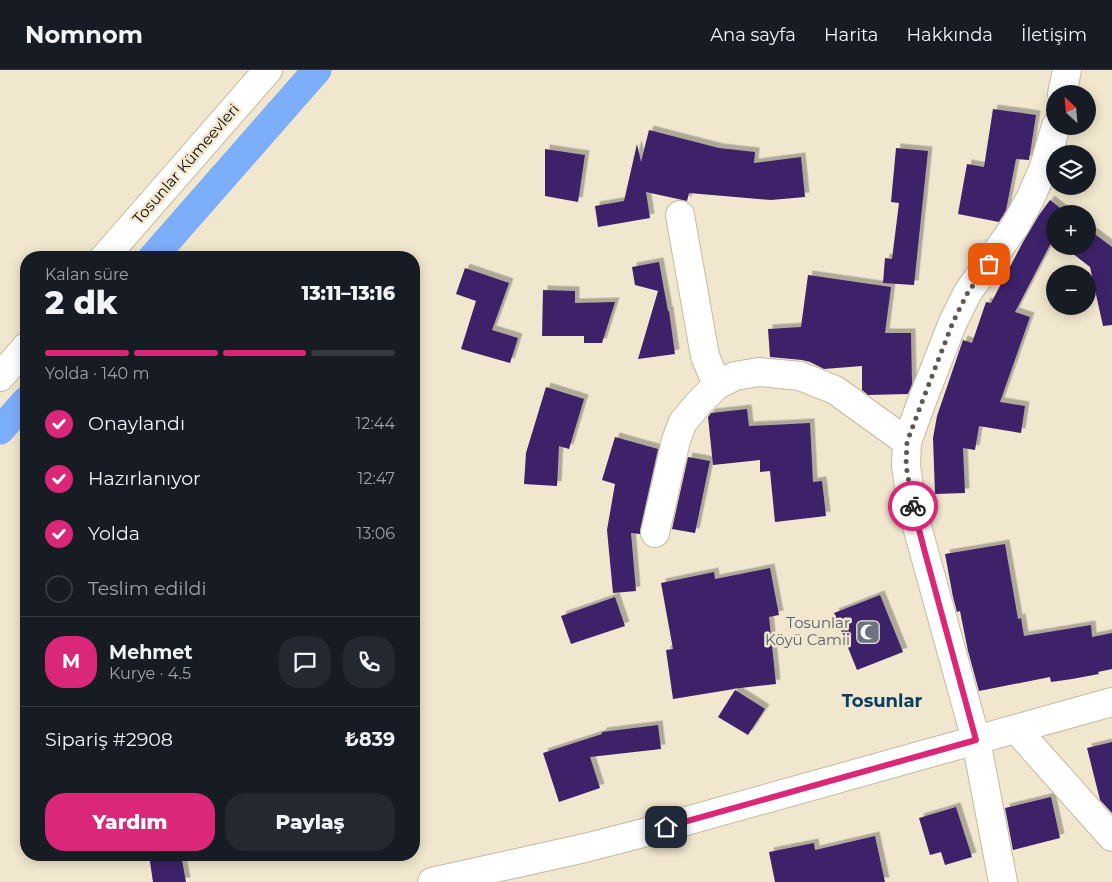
<!DOCTYPE html>
<html lang="tr">
<head>
<meta charset="utf-8">
<style>
	body { margin:0; font-family:Montserrat,sans-serif; background:#242831; color:#f1f3f6; height:100vh; display:flex; flex-direction:column; font-size:19px; white-space:nowrap }
	* { box-sizing:border-box; margin:0 }
	p { font-size:16px; color:#9ea1a6 }
	.icon { flex:none; width:28px; height:28px; fill:none; stroke:currentColor; stroke-width:2; stroke-linecap:round; stroke-linejoin:round }
	.map { position:relative; flex:1; overflow:hidden }
	.details { position:absolute; left:20px; top:181px; width:400px; height:610px; display:flex; flex-direction:column; background:#171b24; border-radius:20px; box-shadow:0 2px 12px #0003 }
	.details>* { flex:none }
	.needle { width:32px; rotate:334deg }
	.tools { position:absolute; left:1046px; top:15px; display:grid; gap:10px }
	.tools a { display:grid; place-items:center; width:50px; height:50px; border-radius:50%; background:#171b24; box-shadow:0 2px 12px #0003; font-size:25px }
	.pin { position:absolute; display:grid; place-items:center; width:42px; height:42px; color:#fff; margin:-21px; border-radius:10px; box-shadow:0 2px 8px #0006 }
	.courier { position:absolute; display:grid; place-items:center; width:50px; height:50px; margin:-25px; border:4px solid #db2777; border-radius:50%; background:#fff; color:#222; box-shadow:0 1px 6px #0007 }
	.summary em { font-style:normal; font-weight:800 }
	.summary div { display:flex; flex-direction:column-reverse }
	.summary { display:flex; align-items:center; justify-content:space-between; height:85px; padding:0 25px }
	h1 { font-size:32px; font-weight:800; line-height:38px }
	.bar { display:grid; grid-template-columns:repeat(4,1fr); gap:8px 5px; align-content:center; height:60px; padding:0 25px }
	.bar i { height:6px; border-radius:4px; background:#363941 }
	.bar .current { background:#db2777 }
	.bar p { grid-column:span 4 }
	.line { display:flex; align-items:center; gap:12px; padding:0 25px; border-top:1px solid #363941 }
	.line div { flex:1 }
	.round { display:grid; place-items:center; flex:none; width:52px; height:52px; border-radius:20px; background:#242831 }
	ol { padding:0 25px; list-style:none }
	li { display:flex; align-items:center; gap:15px; height:55px }
	li p { margin-inline-start:auto }
	li .icon { padding:5px; border-radius:50%; background:#db2777; color:#fff; stroke-width:4 }
	li:last-child { color:#9ea1a6 }
	li i { width:28px; height:28px; border:2px solid #363941; border-radius:50% }
	.primary-button { display:flex; gap:10px; margin-top:auto; padding:10px 25px }
	.primary-button a { flex:1; height:58px; border-radius:20px; background:#db2777; color:#fff; font-size:20px; font-weight:800; line-height:58px; text-align:center }
	.primary-button a+a { background:#242831; color:#f1f3f6 }
	header { display:flex; align-items:center; gap:30px; box-sizing:border-box; height:70px; padding:0 25px; background:#171b24; border-bottom:1px solid #363941 }
	header strong { font-size:24px }
	nav { display:flex; gap:28px; margin-inline-start:auto; font-size:18px }
	.map>svg:first-child { display:block }
</style>
</head>
<body>
<header>
<strong>Nomnom</strong>
<nav><a>Ana sayfa</a><a>Harita</a><a>Hakkında</a><a>İletişim</a></nav>
</header>
<div class="map">
<svg width="1112" height="812" viewBox="0 0 1112 812">
	<defs>
		<filter id="shadow"><feDropShadow dx="4.5" dy="-4.5" stdDeviation="0" flood-color="#0004"/></filter>
	</defs>
	<rect width="100%" height="100%" fill="#f1e6ce"/>
	<g fill="none" stroke-linecap="round" stroke-linejoin="round">
		<path stroke="#7daefa" stroke-width="29" d="M152,188L317,0
			M0,360L26,331"/>
	</g>
	<path fill="#3e206a" filter="url(#shadow)" d="M993,39L1036,45L1029,90L1016,89L1006,140L999,152L958,144L967,94L984,97Z
		M649,60L719,78L755,82L754,93L801,87L805,127L771,130L689,123L687,131L646,122L650,148L598,157L595,136L624,131L637,74L641,92Z
		M896,78L928,81L914,215L883,213L885,188L892,189L899,133L891,132Z
		M545,79L585,85L578,132L545,126Z
		M1050,130L1068,144H1055V170L1053,169L1015,242L1030,247L1000,332L1025,336L1021,363L979,356L975,380L963,378L965,423L935,424L933,368L937,346L963,270L972,273L986,232L991,233L1023,172L1039,145Z
		M1088,159L1112,177V255L1103,256L1090,197L1063,176H1088Z
		M659,192L668,241H669L675,284L638,289L658,221L635,215L632,197Z
		M465,198L509,213L492,260L518,268L510,293L461,279L476,231L456,224Z
		M808,205L891,217L885,263H911L912,314L908,324L868,325L862,320V296L824,299L810,292L802,290L770,287L768,259L801,257Z
		M543,220L575,221V233L615,232L602,273H584V266H542Z
		M546,317L584,329L569,379L559,376L557,416L524,414L526,383Z
		M747,339L749,356L810,353L813,412L822,411L826,446L775,452L770,401L760,402V390L713,395L708,347L711,343Z
		M615,367L658,379L640,460V464L631,463L636,521L613,523L607,460L615,414L602,410Z
		M688,387L710,391L695,463L672,459Z
		M1005,474L1018,549L1021,548L1024,566L1091,555L1092,567L1112,563V599L1098,602L1099,604L1072,609L1051,612L1050,607L979,621L968,581L960,541L957,542L953,527L945,484Z
		M770,498L779,545L769,547L776,614L732,619H734L673,629L666,580L673,579L661,513L714,502L715,509Z
		M880,525L903,582L857,600L834,543Z
		M615,527L625,556L571,574L561,546Z
		M735,620L765,639L748,665L718,647Z
		M658,655L661,679L590,687L600,718L559,732L543,683L602,664V662Z
		M1112,672V743L1100,730L1087,678Z
		M1051,727L1060,768L1013,780L1005,738Z
		M956,737L972,787L945,795L941,782L930,785L919,748Z
		M875,766L885,812H775L769,782L814,773L815,780Z
		M149,785H181L186,812H153Z"/>
	<g fill="none" stroke-linecap="round" stroke-linejoin="round">
		<g stroke="#c4baa3" stroke-width="30">
			<path id="minor" d="M1062,24L1067,0
				M680,145L705,286L717,315
				M104,188L268,0
				M0,307L26,277
				M655,463L676,370L683,352L698,334L717,315L735,306L759,302L800,306L835,320L907,372
				M1016,659L1112,767
				M432,812L585,778L647,762L1112,632
				M1003,812L976,670L918,460L909,417L906,395L907,372L922,331L953,252L968,222L1015,156L1030,129L1044,97L1056,56"/>
		</g>
		<use href="#minor" stroke="#fff" stroke-width="28"/>
	</g>
	<g fill="none" stroke-linecap="round" stroke-linejoin="round">
		<path stroke="#605a4d" stroke-width="5" stroke-dasharray="0 9" d="M913,436L906,395L907,372L922,332L953,252L968,222L989,194"/>
		<path stroke="#db2777" stroke-width="6" d="M666,757L976,670L924,479L913,436"/>
	</g>
	<defs>
		<g id="mosque-square" transform="scale(1.25)"><rect x="-9" y="-9" width="18" height="18" rx="4" fill="#6b7280" stroke="#f1e6ce"/><path d="M3.5-4.9A6 6 0 1 0 3.5 4.9A5 5 0 1 1 3.5-4.9Z" fill="#fff"/></g>
	</defs>
	<g fill-rule="evenodd">
		<use href="#mosque-square" x="868" y="562"/>
	</g>
	<g text-anchor="middle" stroke-width="5" stroke-linejoin="round" paint-order="stroke">
		<g font-size="15" fill="#120f07" stroke="#f1e6ce">
			<text transform="translate(186 94) rotate(-49)" y="5">Tosunlar Kümeevleri</text>
		</g>
		<g font-size="15" fill="#5b616d" stroke="#f1e6ce" text-anchor="end">
			<text x="850" y="558">Tosunlar<tspan x="850" dy="17">Köyü Camii</tspan></text>
		</g>
		<g font-size="18" font-weight="bold" fill="#093e61" stroke="#f1e6ce">
			<text x="882" y="637">Tosunlar</text>
		</g>
	</g>
</svg>
<div class="tools">
<a><svg class="needle" viewBox="-14 -14 28 28"><path d="M0-13l5 13h-10z" fill="#e53935"/><path d="M0 13l5-13h-10z" fill="#9ea1a6"/></svg></a>
<a><svg class="icon" aria-label="layers" viewBox="0 0 24 24"><path d="M12 4l9 5-9 5-9-5zM3 14l9 5 9-5"/></svg></a>
<a>+</a>
<a>−</a>
</div>
<div class="pin" style="left:989px;top:194px;background:#ea580c"><svg class="icon" aria-label="bag" viewBox="0 0 24 24"><path d="M5 8h14l-1 12H6zM9 8a3 3 0 0 1 6 0"/></svg></div>
<div class="pin" style="left:666px;top:757px;background:#1f2937"><svg class="icon" aria-label="home" viewBox="0 0 24 24"><path d="M3 11l9-7 9 7M6 9v11h12V9"/></svg></div>
<div class="courier" style="left:913px;top:436px"><svg class="icon" aria-label="bike" viewBox="0 0 24 24"><circle cx="6" cy="16" r="4"/><circle cx="18" cy="16" r="4"/><path d="M6 16l4-8h5l3 8M10 8l3 8H6M13 5h3"/></svg></div>
<section class="details">
<div class="summary"><div><h1>2 dk</h1><p>Kalan süre</p></div><em>13:11–13:16</em></div>
<div class="bar"><i class="current"></i><i class="current"></i><i class="current"></i><i></i><p>Yolda · 140 m</p></div>
<ol>
<li><svg class="icon" aria-label="check" viewBox="0 0 24 24"><path d="M5 12l5 5 9-10"/></svg>Onaylandı<p>12:44</p></li>
<li><svg class="icon" aria-label="check" viewBox="0 0 24 24"><path d="M5 12l5 5 9-10"/></svg>Hazırlanıyor<p>12:47</p></li>
<li><svg class="icon" aria-label="check" viewBox="0 0 24 24"><path d="M5 12l5 5 9-10"/></svg>Yolda<p>13:06</p></li>
<li><i></i>Teslim edildi</li>
</ol>
<div class="line" style="height:90px"><b class="round" style="background:#db2777;color:#fff">M</b><div><b>Mehmet</b><p>Kurye · 4.5</p></div><a class="round"><svg class="icon" aria-label="chat" viewBox="0 0 24 24"><path d="M4 5h16v11H9l-5 4z"/></svg></a><a class="round"><svg class="icon" aria-label="phone" viewBox="0 0 24 24"><path d="M5 4h4l2 5-3 2q2 4 5 5l2-3 5 2v4C11 20 4 13 5 4z"/></svg></a></div>
<div class="line" style="height:65px"><div>Sipariş #2908</div><b>₺839</b></div>
<div class="primary-button"><a>Yardım</a><a>Paylaş</a></div>
</section>
</div>
</body>
</html>
